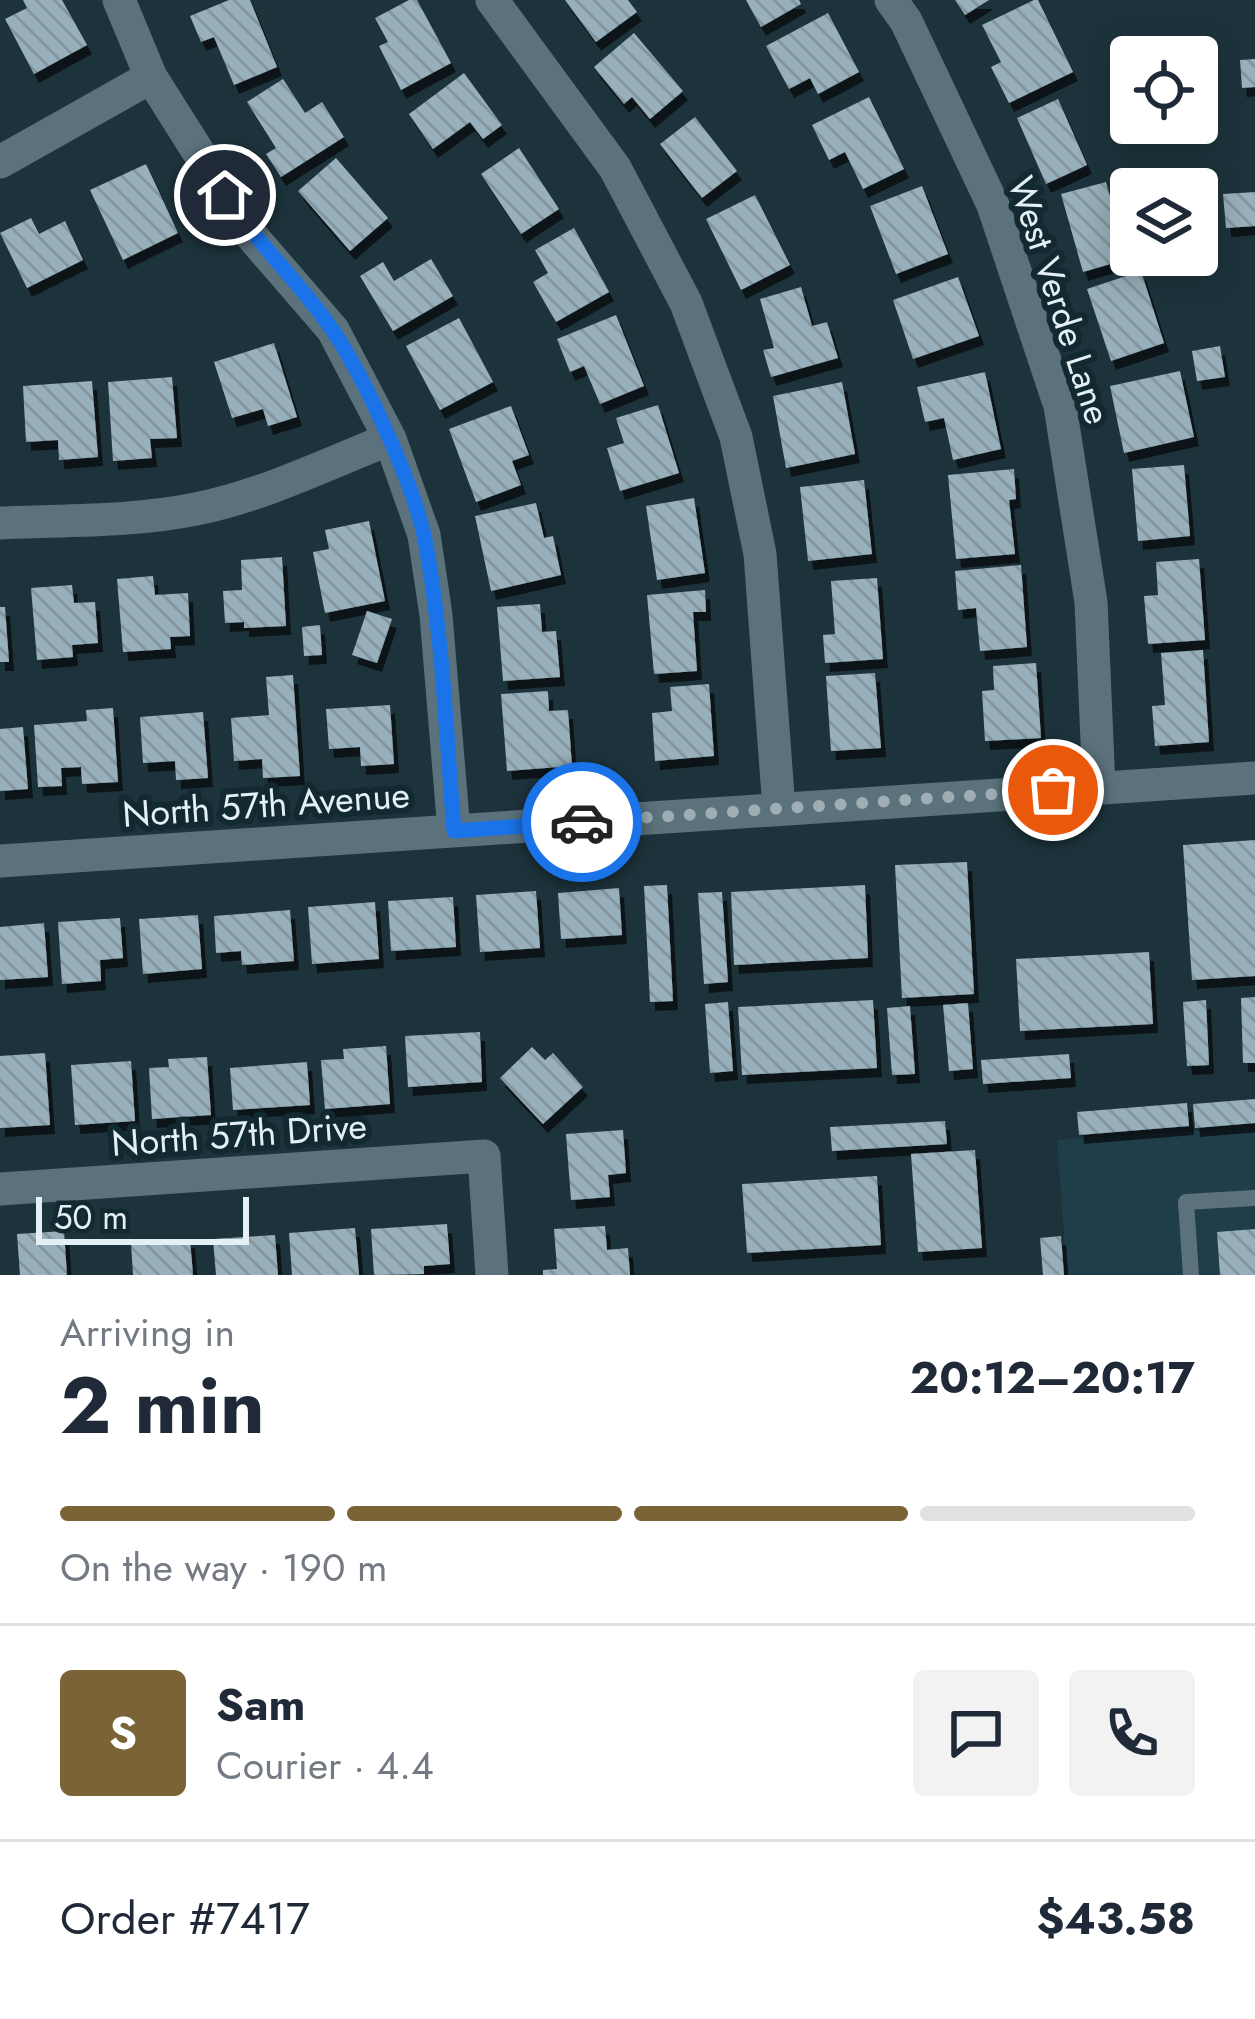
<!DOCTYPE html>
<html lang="en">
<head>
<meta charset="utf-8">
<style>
	body { margin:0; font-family:Jost,sans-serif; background:#f2f2f3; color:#1f2937; height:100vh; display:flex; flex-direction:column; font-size:45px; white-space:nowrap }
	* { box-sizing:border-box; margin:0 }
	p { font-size:39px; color:#747a83 }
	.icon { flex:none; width:66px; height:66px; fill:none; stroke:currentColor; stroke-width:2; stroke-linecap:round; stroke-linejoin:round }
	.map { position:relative; height:1275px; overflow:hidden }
	.side { display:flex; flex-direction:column; background:#fff; flex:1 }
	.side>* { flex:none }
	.fabs { position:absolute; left:1110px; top:36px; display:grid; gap:24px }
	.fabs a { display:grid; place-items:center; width:108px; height:108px; border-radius:12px; background:#fff; box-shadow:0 6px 30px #0003; font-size:60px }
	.scale { position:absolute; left:36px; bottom:30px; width:213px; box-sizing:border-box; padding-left:12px; border:6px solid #e3f0f5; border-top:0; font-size:33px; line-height:42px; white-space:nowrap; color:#e3f0f5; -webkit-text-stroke:9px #132931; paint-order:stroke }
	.pin { position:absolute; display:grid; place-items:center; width:102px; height:102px; color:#fff; margin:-51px; border:6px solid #fff; border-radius:50%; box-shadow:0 3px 12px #0007 }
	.courier { position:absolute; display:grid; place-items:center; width:120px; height:120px; margin:-60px; border:9px solid #1a73e8; border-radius:50%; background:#fff; color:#222; box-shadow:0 3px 15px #0007 }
	.summary em { font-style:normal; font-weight:700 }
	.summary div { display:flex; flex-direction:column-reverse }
	.summary { display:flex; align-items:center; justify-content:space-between; height:204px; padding:0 60px }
	h1 { font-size:78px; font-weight:700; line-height:90px }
	.bar { display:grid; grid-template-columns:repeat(4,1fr); gap:18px 12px; align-content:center; height:144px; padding:0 60px }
	.bar i { height:15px; border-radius:9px; background:#e0e1e3 }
	.bar .selected { background:#7b6338 }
	.bar p { grid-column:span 4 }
	.line { display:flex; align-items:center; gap:30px; padding:0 60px; border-top:3px solid #e0e1e3 }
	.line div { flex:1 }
	.round { display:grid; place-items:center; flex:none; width:126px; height:126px; border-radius:12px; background:#f2f2f3 }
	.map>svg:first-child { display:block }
</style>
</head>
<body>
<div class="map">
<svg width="1255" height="1275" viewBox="0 0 1255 1275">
	<defs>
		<pattern id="building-back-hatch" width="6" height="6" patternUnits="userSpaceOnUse" patternTransform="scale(3)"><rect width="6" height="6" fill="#98b0bb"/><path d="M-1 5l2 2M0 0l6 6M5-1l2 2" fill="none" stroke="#83969f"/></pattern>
		<filter id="shadow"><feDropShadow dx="5" dy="9" stdDeviation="0" flood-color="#0009"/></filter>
	</defs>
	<rect width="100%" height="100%" fill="#1d333c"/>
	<path fill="#203d4a" d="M1255,1127V1275H1067L1057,1140Z"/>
	<path fill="url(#building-back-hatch)" filter="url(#shadow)" d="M23,0H62L87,45L34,74L5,19L27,8Z
		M229,0H250L277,67L234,85L214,37L201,42L190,16Z
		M409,0H417L451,63L401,90L379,46L388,42L375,18Z
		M565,0H628L637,12L596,42Z
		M746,0H799L801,4L761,27Z
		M955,0H989L965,15Z
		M1034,0H1038L1073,72L1009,103L991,67L1001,62L982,25Z
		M828,13L859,72L818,94L810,78L789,89L766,46Z
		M634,33L683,91L650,119L632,97L624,104L594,67Z
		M1255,59V87L1242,88L1240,60Z
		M464,73L502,125L483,139L470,122L433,149L409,114Z
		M283,79L305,113L322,102L344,137L281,177L266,154L276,148L247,102Z
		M869,97L904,169L863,189L845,152L829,160L812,125Z
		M1058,99L1087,165L1046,184L1017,118Z
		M695,117L737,171L702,198L660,144Z
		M519,148L559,209L521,234L481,174Z
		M336,158L388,218L350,251L298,191Z
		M146,164L178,233L123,260L90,190Z
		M1106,182L1118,225L1124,223L1131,237V258L1083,272L1061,194Z
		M922,186L948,254L896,274L870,206Z
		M1255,192V226L1226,228L1223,194Z
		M755,195L790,265L741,290L706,219Z
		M31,218L39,234L65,221L83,260L27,288L0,233Z
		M574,228L609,292L556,322L533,282L548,273L535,250Z
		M431,259L453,296L393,331L360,276L383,262L394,281Z
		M1141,271L1164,343L1111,361L1087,289Z
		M958,277L979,336L913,359L893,300Z
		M801,287L812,326L827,322L838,358L771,377L763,350L774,348L760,299Z
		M616,315L644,386L600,404L584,366L570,372L557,339Z
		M459,318L493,382L440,410L406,346Z
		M274,343L297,417L268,426L263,409L232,418L214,362Z
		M1220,346L1225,377L1197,381L1192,351Z
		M1180,371L1194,437L1124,453L1110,386Z
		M985,372L1001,449L953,460L944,418L925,422L917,387Z
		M172,377L177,438L150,439L152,458L113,461L108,382Z
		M92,381L98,457L59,460L58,440L26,442L23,386Z
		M842,382L855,454L786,468L773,396Z
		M658,405L679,473L620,491L607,448L624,443L616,418Z
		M511,406L529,455L512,461L521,485L476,502L449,429Z
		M1184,465L1190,536L1138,541L1132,469Z
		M1014,469L1016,499L1009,500L1015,554L956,559L948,475Z
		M864,480L872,554L808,561L800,487Z
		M694,498L705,573L657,580L646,506Z
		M536,503L544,538L553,536L561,575L491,591L475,516Z
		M369,521L385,601L325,613L313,552L329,549L325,530Z
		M282,557L286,626L244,628V622L225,623L223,591L242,590L241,560Z
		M1199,559L1205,640L1148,644L1144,596L1158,595L1156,562Z
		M1021,565L1027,647L980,651L976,608L958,610L955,571Z
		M153,576L155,595L188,593L190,636L170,637L171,649L123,652L117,579Z
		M877,578L883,659L825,663L823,635L835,634L831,581Z
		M72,585L74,603L95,602L98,643L72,645L73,657L37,660L31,588Z
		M705,590L706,612H693L697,671L654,674L647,595Z
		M540,604L542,632L556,631L560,677L503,681L497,607Z
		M0,607H5L9,662H0Z
		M367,611L392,619L377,663L352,655Z
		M320,625L322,655L304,656L302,627Z
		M1203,650L1209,742L1155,746L1152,706L1165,705L1161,653Z
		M1036,663L1041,738L985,741L982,691L994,690L993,666Z
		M875,673L881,748L831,751L826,676Z
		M293,675L300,776L263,778L262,759L234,761L231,718L269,715L266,677Z
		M709,684L714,756L655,761L652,713L672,711L670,687Z
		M548,691L549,711L568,710L572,766L507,771L501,694Z
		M390,705L394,764L361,766L360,747L329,749L326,709Z
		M113,708L118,782L82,784L81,767L61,768L62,786L38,787L34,725L87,721L86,710Z
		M203,712L208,778L176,780L175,761L143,763L140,717Z
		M23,727L28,789L0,791V729Z
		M1255,840V976L1192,980L1183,845Z
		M967,862L974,994L902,998L895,865Z
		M667,885L673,1001L650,1002L644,886Z
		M865,885L868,958L734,965L731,892Z
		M619,888L622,935L561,939L558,893Z
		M536,891L540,948L480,952L476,895Z
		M722,892L728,982L704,984L698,893Z
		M453,897L456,947L391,951L388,901Z
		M375,902L379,959L312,964L308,907Z
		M290,910L294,961L242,965L241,951L216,953L214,916Z
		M198,915L202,969L143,974L139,919Z
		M120,918L123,958L100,960L101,981L62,984L58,922Z
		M44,923L48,977L0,980V927Z
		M1149,952L1153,1024L1020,1031L1016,959Z
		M1255,997V1063H1243L1241,998Z
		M873,1000L877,1068L742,1075L738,1007Z
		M1206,1000L1209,1065L1187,1066L1183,1002Z
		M728,1002L733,1071L710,1073L705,1004Z
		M968,1003L973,1069L949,1071L943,1005Z
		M910,1006L915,1074L892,1075L887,1008Z
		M480,1032L482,1082L408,1087L405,1036Z
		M386,1046L390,1104L325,1109L321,1060L344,1059L343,1049Z
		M532,1047L545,1060L553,1053L583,1087L543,1124L500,1078Z
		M45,1053L50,1125L0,1128V1056Z
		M1069,1054L1071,1078L983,1084L981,1060Z
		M207,1057L211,1115L152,1119L149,1068L169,1067L168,1059Z
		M131,1061L135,1121L75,1125L71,1065Z
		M307,1062L310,1105L233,1110L230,1068Z
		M1255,1099V1123L1195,1128L1193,1104Z
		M1187,1103L1189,1126L1079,1135L1077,1112Z
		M945,1121L947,1144L832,1151L830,1127Z
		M623,1130L626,1173L608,1175L610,1197L571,1200L566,1134Z
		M975,1150L982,1248L918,1252L911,1154Z
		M877,1176L881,1245L747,1253L742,1184Z
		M447,1224L450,1264L424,1266V1274L374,1275L371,1229Z
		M605,1226L607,1250L628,1248L630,1275H543V1270L557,1269L554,1229Z
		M355,1228L359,1275H292L289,1233Z
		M1255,1229V1275H1220L1217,1232Z
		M64,1231L67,1275H20L17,1234Z
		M275,1235L278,1275H216L213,1239Z
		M1061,1236L1064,1275H1043L1040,1238Z
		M190,1239L193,1275H133L131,1243Z"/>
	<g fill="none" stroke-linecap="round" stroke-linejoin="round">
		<path stroke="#5b727c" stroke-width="16" d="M1191,1275L1186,1202L1255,1198"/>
		<path stroke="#5b727c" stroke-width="33" d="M119,0L151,77L250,234L333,330L390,439L424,535L436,615L454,831
			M492,0L615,168L686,303L736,437L760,554L779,809
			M891,0L906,21L993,205L1060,406L1091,602L1099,787
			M0,162L151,77
			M0,523C65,520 132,522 196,509C262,496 327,464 390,439
			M0,861L1255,778
			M0,1189L484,1156L492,1275"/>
	</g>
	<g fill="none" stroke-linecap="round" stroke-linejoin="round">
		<path stroke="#9eaeb4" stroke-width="12" stroke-dasharray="0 21.6" d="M582,822L1053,790"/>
		<path stroke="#1a73e8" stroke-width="15" d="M225,195C257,244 301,283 333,331C365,378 414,485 425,540C443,635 446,734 454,831L582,822"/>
	</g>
	<g text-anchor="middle" stroke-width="12" stroke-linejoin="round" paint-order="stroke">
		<g font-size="36" fill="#e3f0f5" stroke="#132931">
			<text transform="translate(1060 300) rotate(72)" y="13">West Verde Lane</text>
			<text transform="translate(266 804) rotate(-4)" y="13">North 57th Avenue</text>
			<text transform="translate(239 1134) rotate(-4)" y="13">North 57th Drive</text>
		</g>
	</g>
</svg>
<div class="fabs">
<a><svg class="icon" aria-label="locate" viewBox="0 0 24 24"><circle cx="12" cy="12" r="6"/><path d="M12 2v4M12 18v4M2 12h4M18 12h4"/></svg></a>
<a><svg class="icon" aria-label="layers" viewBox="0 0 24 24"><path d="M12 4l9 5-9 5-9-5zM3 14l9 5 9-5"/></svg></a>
</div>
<div class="scale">50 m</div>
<div class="pin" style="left:1053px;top:790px;background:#ea580c"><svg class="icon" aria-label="bag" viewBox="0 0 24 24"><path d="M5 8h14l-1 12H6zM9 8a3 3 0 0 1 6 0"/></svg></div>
<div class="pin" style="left:225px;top:195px;background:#1f2937"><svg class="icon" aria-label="home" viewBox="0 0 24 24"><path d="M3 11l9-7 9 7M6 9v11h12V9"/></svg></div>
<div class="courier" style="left:582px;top:822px"><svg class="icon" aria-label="car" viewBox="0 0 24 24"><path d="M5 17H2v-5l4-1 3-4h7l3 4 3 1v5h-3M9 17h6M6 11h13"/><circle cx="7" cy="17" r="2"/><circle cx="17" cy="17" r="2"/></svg></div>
</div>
<section class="side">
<div class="summary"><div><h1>2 min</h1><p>Arriving in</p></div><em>20:12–20:17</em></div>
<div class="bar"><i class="selected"></i><i class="selected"></i><i class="selected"></i><i></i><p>On the way · 190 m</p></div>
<div class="line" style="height:216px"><b class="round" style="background:#7b6338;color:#fff">S</b><div><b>Sam</b><p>Courier · 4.4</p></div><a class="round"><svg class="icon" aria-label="chat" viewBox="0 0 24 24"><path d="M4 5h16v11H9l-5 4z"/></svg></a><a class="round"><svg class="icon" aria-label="phone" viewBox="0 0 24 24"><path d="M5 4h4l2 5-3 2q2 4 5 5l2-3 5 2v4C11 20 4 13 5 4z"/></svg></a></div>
<div class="line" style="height:156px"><div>Order #7417</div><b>$43.58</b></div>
</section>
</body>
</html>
